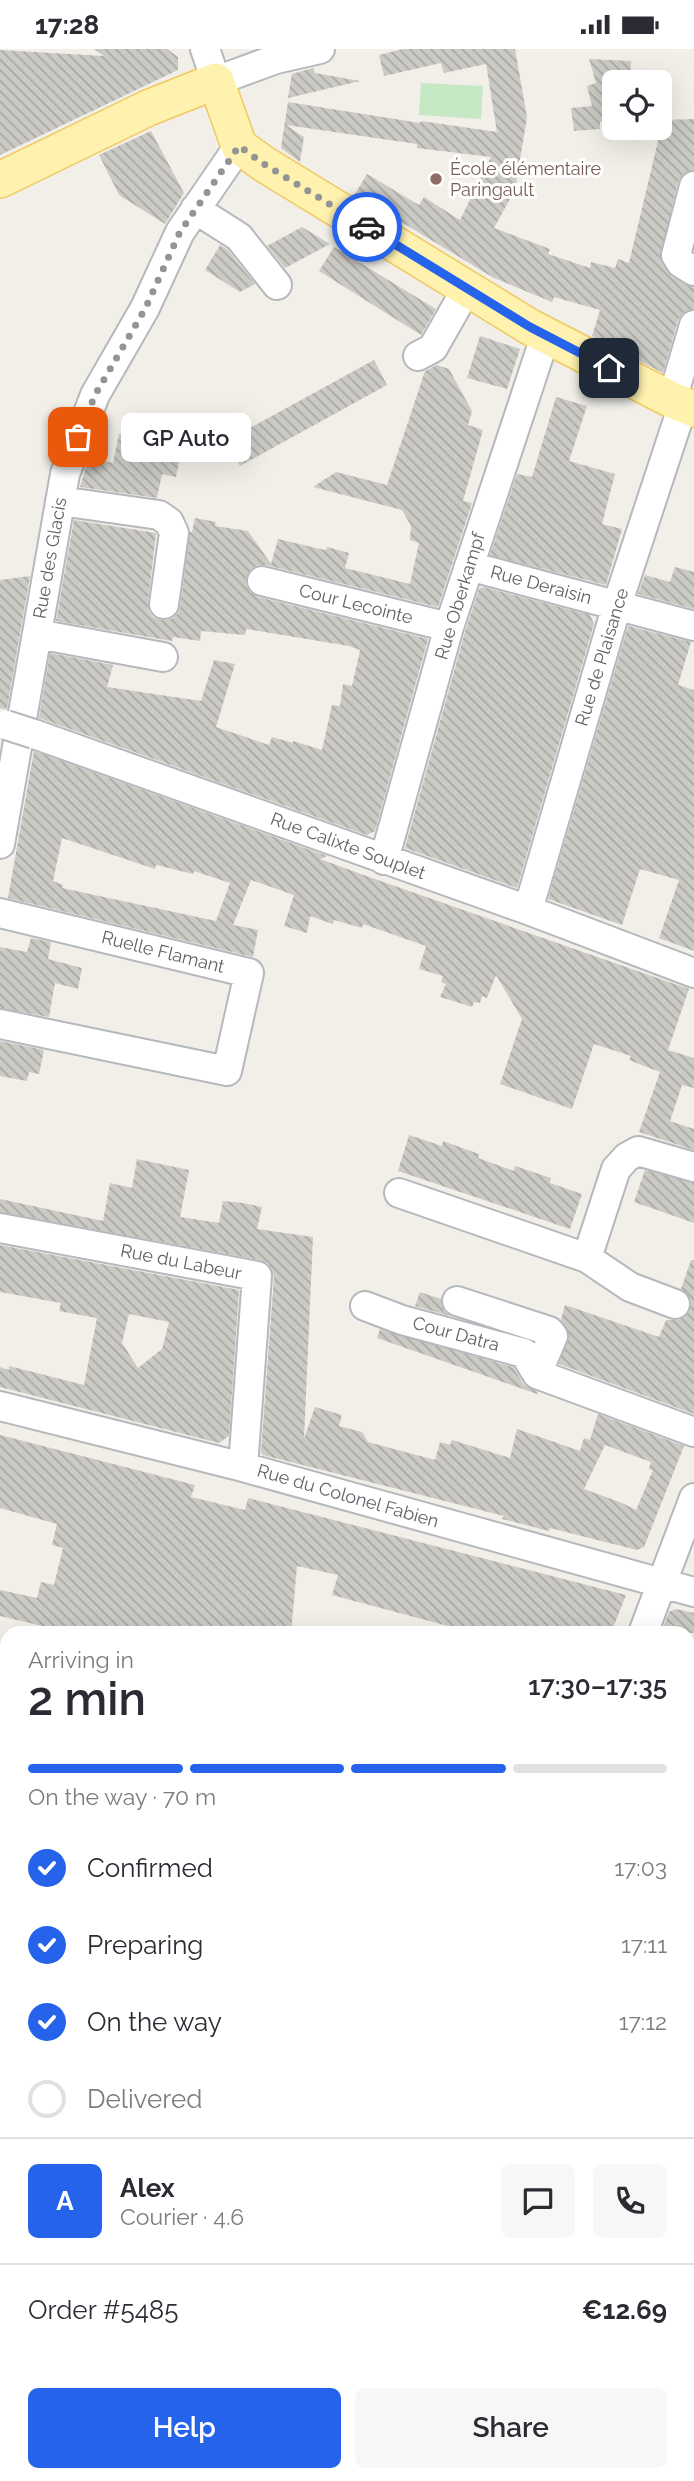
<!DOCTYPE html>
<html lang="en">
<head>
<meta charset="utf-8">
<style>
	body { margin:0; font-family:Raleway,sans-serif; background:#f7f7f7; color:#2b2b33; height:100vh; display:flex; flex-direction:column; font-size:26px; white-space:nowrap }
	* { box-sizing:border-box; margin:0 }
	p { font-size:23px; color:#7c7c81 }
	.icon { flex:none; width:38px; height:38px; fill:none; stroke:currentColor; stroke-width:2; stroke-linecap:round; stroke-linejoin:round }
	.map { position:relative; flex:1; overflow:hidden }
	.sheet { position:absolute; left:0px; top:1577px; width:695px; height:856px; display:flex; flex-direction:column; background:#fff; border-radius:21px 21px 0 0; box-shadow:0 7px 28px #0002 }
	.sheet>* { flex:none }
	.fabs { position:absolute; left:602px; top:21px; display:grid; gap:14px }
	.fabs a { display:grid; place-items:center; width:70px; height:70px; border-radius:10px; background:#fff; box-shadow:0 7px 28px #0002; font-size:35px }
	.pin { position:absolute; display:grid; place-items:center; width:60px; height:60px; color:#fff; margin:-30px; border-radius:14px; box-shadow:0 4px 10px #0006 }
	.courier { position:absolute; display:grid; place-items:center; width:70px; height:70px; margin:-35px; border:5px solid #2563eb; border-radius:50%; background:#fff; color:#222; box-shadow:0 2px 9px #0007 }
	.bubble { position:absolute; height:49px; border-radius:10px; background:#fff; box-shadow:0 7px 28px #0002; font-size:23px; font-weight:600; line-height:49px; text-align:center }
	.overview em { font-style:normal; font-weight:600 }
	.overview div { display:flex; flex-direction:column-reverse }
	.overview { display:flex; align-items:center; justify-content:space-between; height:119px; padding:0 28px }
	h1 { font-size:46px; font-weight:600; line-height:52px }
	.bar { display:grid; grid-template-columns:repeat(4,1fr); gap:10px 7px; align-content:center; height:84px; padding:0 28px }
	.bar i { height:9px; border-radius:5px; background:#e1e1e2 }
	.bar .current { background:#2563eb }
	.bar p { grid-column:span 4 }
	.line { display:flex; align-items:center; gap:18px; padding:0 28px; border-top:2px solid #e1e1e2 }
	.line div { flex:1 }
	.round { display:grid; place-items:center; flex:none; width:74px; height:74px; border-radius:10px; background:#f7f7f7 }
	ol { padding:0 28px; list-style:none }
	li { display:flex; align-items:center; gap:21px; height:77px }
	li p { margin-inline-start:auto }
	li .icon { padding:7px; border-radius:50%; background:#2563eb; color:#fff; stroke-width:4 }
	li:last-child { color:#7c7c81 }
	li i { width:38px; height:38px; border:4px solid #e1e1e2; border-radius:50% }
	.primary-button { display:flex; gap:14px; margin-top:auto; padding:14px 28px }
	.primary-button a { flex:1; height:80px; border-radius:10px; background:#2563eb; color:#fff; font-size:28px; font-weight:600; line-height:80px; text-align:center }
	.primary-button a+a { background:#f7f7f7; color:#2b2b33 }
	.status { display:flex; justify-content:space-between; align-items:center; height:49px; padding:0 35px; background:#fff; direction:ltr }
	.status svg { height:19px; fill:currentColor }
	.map>svg:first-child { display:block }
</style>
</head>
<body>
<div class="status"><b>17:28</b><svg viewBox="0 0 49 12"><path d="M0 12V9h3v3zM5 12V6h3v6zM10 12V3h3v9zM15 12V0h3v12zM26 1h20v11H26zM47 4h2v5h-2z"/></svg></div>
<div class="map">
<svg width="694" height="2432" viewBox="0 0 694 2432">
	<defs>
		<pattern id="building-back-hatch" width="6" height="6" patternUnits="userSpaceOnUse" patternTransform="scale(1.75)"><rect width="6" height="6" fill="#cccac5"/><path d="M-1 5l2 2M0 0l6 6M5-1l2 2" fill="none" stroke="#a9a8a4"/></pattern>
	</defs>
	<rect width="100%" height="100%" fill="#f1efe8"/>
	<path fill="#c5e8c5" d="M421,34L483,37L481,70L419,66Z
		M0,1965L7,1967V2241L0,2239Z"/>
	<path fill="url(#building-back-hatch)" fill-rule="evenodd" d="M94,0H167L178,8V21L0,106V1L104,7Z
		M403,0H515L527,68L515,141L494,179L550,200L548,205L590,219L591,213L615,219L618,210L629,214L663,71L694,70V121L683,125L678,133L660,208L672,228L694,239V260L683,264L678,271L663,324L592,287L600,261L554,248L552,253L494,229L355,145L367,125L419,156L424,148L460,171L491,108L417,99V95L286,76L304,88L300,113L281,99L288,53L420,74L421,72L497,83L486,15L444,24L441,14L384,27L379,6Z
		M589,10L631,12L630,33H614V78L607,79L606,72L600,73V80L574,82L571,59L592,57L587,37L596,34Z
		M313,19L315,24L360,32L288,49L292,25Z
		M151,82L184,144L165,175L119,146L99,106Z
		M302,178L330,195L285,219L267,197Z
		M220,196L228,201L255,235L240,243L205,221Z
		M334,198L436,260L421,286L319,222Z
		M480,287L520,300L507,340L467,329Z
		M374,311L387,336L240,417L226,392Z
		M437,316L449,320L472,362L468,376L483,381L463,452L472,454L438,558L266,516H258L251,520L246,529V536L250,543L258,548L428,590L375,782L367,786L39,669L50,604L113,616L107,638L201,652L214,611L235,615L216,678L269,696L272,688L293,694V692L322,701L332,656L340,657L343,635L352,637L360,601L349,597L246,580L245,586L201,582L200,592L173,588L172,592L56,572L74,471L156,484L148,553L149,562L153,568L161,571L171,570L177,565L180,558L190,483H192L195,469L216,473L215,477L248,482L271,515L278,490L316,499L326,501L327,498L349,504L345,519L410,535L419,494L410,491L411,477L402,461L313,438L336,423L387,436L425,322Z
		M556,348L587,357L569,412L615,425L602,475L622,480L606,536L490,506L517,425L532,428Z
		M119,385L182,399L176,428L162,425L157,449L80,438L89,409L113,414Z
		M675,518L694,523V560L638,545L645,526L670,533Z
		M30,527L7,660H3L0,659V531Z
		M483,538L590,566L594,575L517,839L405,799L465,583L479,540Z
		M628,577L691,593L678,636L694,641V902L659,889L679,831L640,820L622,876L548,850Z
		M34,702L327,807L320,810L369,828L689,940L668,1001L694,1009V1039L682,1036L670,1072L694,1080V1101L639,1083L660,1023L629,1011L631,1007L594,995L572,1060L500,1035L522,970L496,926L487,949L482,947L480,954L474,953L472,958L440,948L446,935L441,933L443,927L419,920L426,897L363,875L362,879L334,871L333,875L310,867L307,884L284,877L294,846L251,831L233,876L258,881L253,908L8,849ZM62,789L155,820L156,816L193,825L194,822L230,834L216,872L62,839L63,836L53,832Z
		M31,889L51,893L48,910L82,919L78,940L55,934L49,968L0,959V898L27,903Z
		M0,992L44,1001L39,1025L29,1023L27,1032L0,1027Z
		M409,1086L442,1097L443,1092L479,1105L478,1109L514,1122L515,1117L551,1129L550,1134L582,1145L570,1180L398,1122Z
		M137,1110L189,1121L180,1168L219,1174L223,1152L243,1154L262,1158L257,1180L313,1188L304,1390L315,1358L342,1366L339,1377L362,1383L368,1393L435,1411L440,1393L450,1396L452,1391L510,1409L517,1380L580,1402L584,1389L590,1391L598,1365L684,1397L644,1498L637,1501L550,1479L549,1482L502,1470L504,1467L263,1406L261,1403L274,1228L268,1214L260,1211L0,1163V1150L103,1172L110,1134L132,1139ZM605,1396L651,1413L649,1420L653,1421L636,1461L622,1454L584,1440Z
		M645,1121L694,1134V1174L634,1153Z
		M0,1196L239,1241L229,1387L219,1394L0,1338V1318L9,1321V1317L84,1336L97,1269L59,1262L61,1254L0,1243ZM129,1265L169,1273L162,1300L138,1319L122,1294Z
		M691,1211H694V1365L559,1315L569,1285L561,1271L565,1256L659,1288L666,1271H678L686,1267L690,1261L691,1252L687,1244L681,1240Z
		M420,1243L441,1250L444,1263L450,1267L415,1257Z
		M380,1280L513,1318L524,1336L538,1343L537,1345L377,1289Z
		M0,1386L195,1436L191,1448L245,1461L248,1449L626,1546L611,1584H474L332,1546L338,1526L297,1517L291,1584H72L0,1567V1541L37,1549L41,1533L54,1536L63,1499L52,1496L57,1475L0,1459Z
		M676,1560L694,1564V1584H661L669,1563Z"/>
	<g fill="none" stroke-linecap="round" stroke-linejoin="round">
		<g stroke="#b5b8bc" stroke-width="32">
			<path id="minor" d="M205,0L216,32L276,10L320,0
				M694,137L676,206L681,214L694,222
				M195,160L239,188L277,236
				M418,307L433,299L467,239
				M672,351L694,276
				M60,452L159,466L169,473L174,484L164,555
				M469,517L694,577
				M262,532L449,578
				M37,585L163,608
				M34,685L528,861L694,924
				M0,795L65,425L95,346L145,259L180,183L239,97
				M384,811L449,578L542,297L547,287
				M528,861L617,556L683,356
				M0,864L249,924L227,1022L0,975
				M399,1144L587,1209L630,1238L675,1255
				M0,1179L257,1227L243,1418
				M587,1209L616,1120L627,1108L638,1102L694,1118
				M457,1252L549,1282L553,1287L537,1325
				M365,1257L402,1271L524,1304L537,1325L694,1383
				M0,1357L243,1418L694,1543
				M643,1584L694,1449
				M0,1649L7,1657
				M688,1668L694,1670
				M688,1800L694,1802
				M688,2029L694,2030
				M688,2202L694,2178
				M688,2274L694,2275
				M130,2432L131,2426
				M386,2432L387,2426
				M503,2432L505,2426
				M628,2432L629,2426"/>
		</g>
		<g stroke="#f2c960" stroke-width="38">
			<path id="major" d="M0,131L148,59L216,32L239,97L264,115L530,278L672,351L694,360"/>
		</g>
		<use href="#minor" stroke="#fff" stroke-width="28"/>
		<use href="#major" stroke="#fff2af" stroke-width="35"/>
		<g stroke="#b5b8bc" stroke-width="32" stroke-linecap="butt">
			<path id="minor-bridge" d="M6,676L34,685"/>
		</g>
		<use href="#minor-bridge" stroke="#fff" stroke-width="28"/>
	</g>
	<g fill="none" stroke-linecap="round" stroke-linejoin="round">
		<path stroke="#929495" stroke-width="7" stroke-dasharray="0 12.6" d="M78,388L95,346L145,260L180,183L239,97L264,115L367,178"/>
		<path stroke="#2563eb" stroke-width="9" d="M367,178L530,278L609,319"/>
	</g>
	<circle fill="#8d6e63" stroke="#fff" stroke-width="2.5" cx="436" cy="130" r="7"/>
	<g text-anchor="middle" stroke-width="6" stroke-linejoin="round" paint-order="stroke">
		<g font-size="18" fill="#785e54" stroke="#fff" text-anchor="start">
			<text x="450" y="126">École élémentaire<tspan x="450" dy="21">Paringault</tspan></text>
		</g>
		<g font-size="18" fill="#5f6368" stroke="#fff">
			<text transform="translate(50 509) rotate(-80)" y="6">Rue des Glacis</text>
			<text transform="translate(541 536) rotate(15)" y="6">Rue Deraisin</text>
			<text transform="translate(460 547) rotate(-73)" y="6">Rue Oberkampf</text>
			<text transform="translate(356 555) rotate(14)" y="6">Cour Lecointe</text>
			<text transform="translate(602 608) rotate(-73)" y="6">Rue de Plaisance</text>
			<text transform="translate(348 797) rotate(20)" y="6">Rue Calixte Souplet</text>
			<text transform="translate(163 903) rotate(14)" y="6">Ruelle Flamant</text>
			<text transform="translate(181 1213) rotate(11)" y="6">Rue du Labeur</text>
			<text transform="translate(456 1285) rotate(15)" y="6">Cour Datra</text>
			<text transform="translate(348 1447) rotate(16)" y="6">Rue du Colonel Fabien</text>
		</g>
	</g>
</svg>
<div class="fabs">
<a><svg class="icon" aria-label="locate" viewBox="0 0 24 24"><circle cx="12" cy="12" r="6"/><path d="M12 2v4M12 18v4M2 12h4M18 12h4"/></svg></a>
</div>
<div class="pin" style="left:78px;top:388px;background:#ea580c"><svg class="icon" aria-label="bag" viewBox="0 0 24 24"><path d="M5 8h14l-1 12H6zM9 8a3 3 0 0 1 6 0"/></svg></div>
<div class="pin" style="left:609px;top:319px;background:#1f2937"><svg class="icon" aria-label="home" viewBox="0 0 24 24"><path d="M3 11l9-7 9 7M6 9v11h12V9"/></svg></div>
<div class="courier" style="left:367px;top:178px"><svg class="icon" aria-label="car" viewBox="0 0 24 24"><path d="M5 17H2v-5l4-1 3-4h7l3 4 3 1v5h-3M9 17h6M6 11h13"/><circle cx="7" cy="17" r="2"/><circle cx="17" cy="17" r="2"/></svg></div>
<div class="bubble" style="left:121px;top:364px;width:130px">GP Auto</div>
<section class="sheet">
<div class="overview"><div><h1>2 min</h1><p>Arriving in</p></div><em>17:30–17:35</em></div>
<div class="bar"><i class="current"></i><i class="current"></i><i class="current"></i><i></i><p>On the way · 70 m</p></div>
<ol>
<li><svg class="icon" aria-label="check" viewBox="0 0 24 24"><path d="M5 12l5 5 9-10"/></svg>Confirmed<p>17:03</p></li>
<li><svg class="icon" aria-label="check" viewBox="0 0 24 24"><path d="M5 12l5 5 9-10"/></svg>Preparing<p>17:11</p></li>
<li><svg class="icon" aria-label="check" viewBox="0 0 24 24"><path d="M5 12l5 5 9-10"/></svg>On the way<p>17:12</p></li>
<li><i></i>Delivered</li>
</ol>
<div class="line" style="height:126px"><b class="round" style="background:#2563eb;color:#fff">A</b><div><b>Alex</b><p>Courier · 4.6</p></div><a class="round"><svg class="icon" aria-label="chat" viewBox="0 0 24 24"><path d="M4 5h16v11H9l-5 4z"/></svg></a><a class="round"><svg class="icon" aria-label="phone" viewBox="0 0 24 24"><path d="M5 4h4l2 5-3 2q2 4 5 5l2-3 5 2v4C11 20 4 13 5 4z"/></svg></a></div>
<div class="line" style="height:91px"><div>Order #5485</div><b>€12.69</b></div>
<div class="primary-button"><a>Help</a><a>Share</a></div>
</section>
</div>
</body>
</html>
